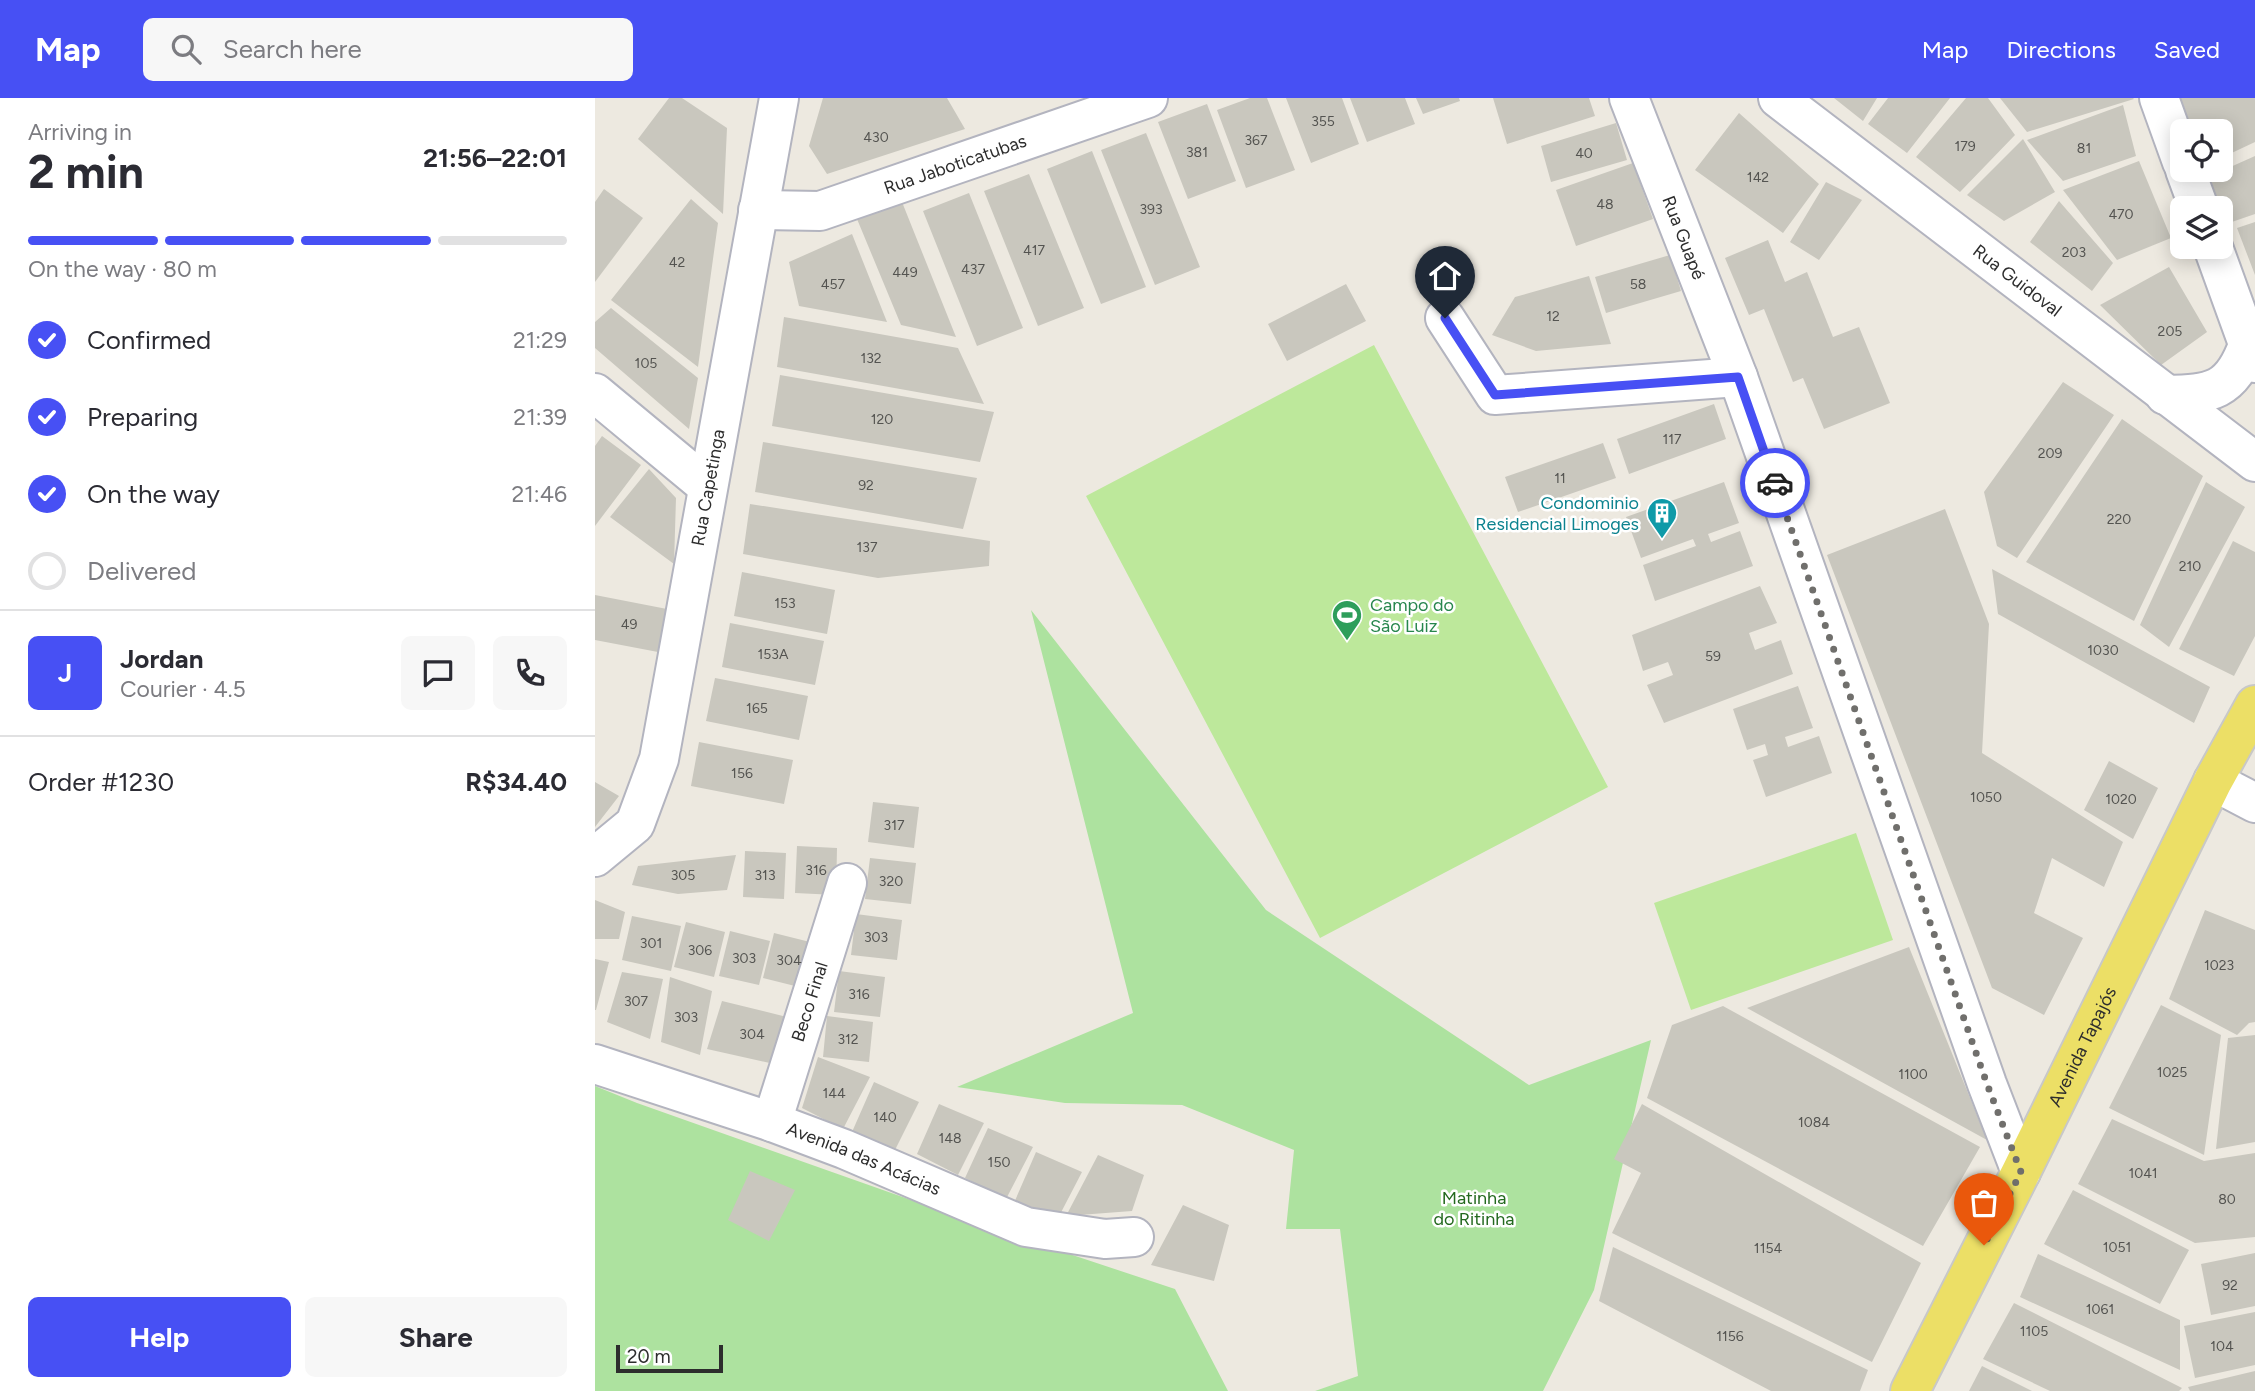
<!DOCTYPE html>
<html lang="en">
<head>
<meta charset="utf-8">
<style>
	body { margin:0; font-family:Figtree,sans-serif; background:#f7f7f7; color:#2b2b33; height:100vh; display:flex; flex-direction:column; font-size:26px; white-space:nowrap }
	* { box-sizing:border-box; margin:0 }
	p { font-size:23px; color:#7c7c81 }
	.icon { flex:none; width:38px; height:38px; fill:none; stroke:currentColor; stroke-width:2; stroke-linecap:round; stroke-linejoin:round }
	.map { position:relative; flex:1; overflow:hidden }
	.details { display:flex; flex-direction:column; background:#fff; width:595px }
	.details>* { flex:none }
	.tools { position:absolute; left:1575px; top:21px; display:grid; gap:14px }
	.tools a { display:grid; place-items:center; width:63px; height:63px; border-radius:10px; background:#fff; box-shadow:0 4px 18px #0003; font-size:35px }
	.scale { position:absolute; left:21px; bottom:18px; width:107px; box-sizing:border-box; padding-left:7px; border:4px solid #2d2d2d; border-top:0; font-size:19px; line-height:24px; white-space:nowrap; color:#2d2d2d; -webkit-text-stroke:5px #fff; paint-order:stroke }
	.pin { position:absolute; display:grid; place-items:center; width:60px; height:60px; color:#fff; margin:-72px -30px; border-radius:50% 50% 50% 0; rotate:-45deg; box-shadow:0 0 7px #0007 }
	.pin .icon { rotate:45deg }
	.courier { position:absolute; display:grid; place-items:center; width:70px; height:70px; margin:-35px; border:5px solid #4750f4; border-radius:50%; background:#fff; color:#222; box-shadow:0 2px 9px #0007 }
	.summary em { font-style:normal; font-weight:700 }
	.summary div { display:flex; flex-direction:column-reverse }
	.summary { display:flex; align-items:center; justify-content:space-between; height:119px; padding:0 28px }
	h1 { font-size:46px; font-weight:700; line-height:52px }
	.bar { display:grid; grid-template-columns:repeat(4,1fr); gap:10px 7px; align-content:center; height:84px; padding:0 28px }
	.bar i { height:9px; border-radius:5px; background:#e1e1e2 }
	.bar .active { background:#4750f4 }
	.bar p { grid-column:span 4 }
	.line { display:flex; align-items:center; gap:18px; padding:0 28px; border-top:2px solid #e1e1e2 }
	.line div { flex:1 }
	.round { display:grid; place-items:center; flex:none; width:74px; height:74px; border-radius:10px; background:#f7f7f7 }
	ol { padding:0 28px; list-style:none }
	li { display:flex; align-items:center; gap:21px; height:77px }
	li p { margin-inline-start:auto }
	li .icon { padding:7px; border-radius:50%; background:#4750f4; color:#fff; stroke-width:4 }
	li:last-child { color:#7c7c81 }
	li i { width:38px; height:38px; border:4px solid #e1e1e2; border-radius:50% }
	.primary-button { display:flex; gap:14px; margin-top:auto; padding:14px 28px }
	.primary-button a { flex:1; height:80px; border-radius:10px; background:#4750f4; color:#fff; font-size:28px; font-weight:700; line-height:80px; text-align:center }
	.primary-button a+a { background:#f7f7f7; color:#2b2b33 }
	header { display:flex; align-items:center; gap:42px; box-sizing:border-box; height:98px; padding:0 35px; background:#4750f4; color:#fff }
	header strong { font-size:33px }
	nav { display:flex; gap:38px; margin-inline-start:auto; font-size:24px }
	.search { width:490px; height:63px; background:#f7f7f7; display:flex; align-items:center; gap:18px; box-sizing:border-box; padding:0 24px; border-radius:10px; color:#7c7c81; font-size:26px }
	main { display:flex; flex:1; min-height:0 }
	.map>svg:first-child { display:block }
</style>
</head>
<body>
<header>
<strong>Map</strong>
<div class="search"><svg class="icon" aria-label="search" viewBox="0 0 24 24"><circle cx="10" cy="10" r="6"/><path d="M15 15l6 6"/></svg>Search here</div>
<nav><a>Map</a><a>Directions</a><a>Saved</a></nav>
</header>
<main>
<section class="details">
<div class="summary"><div><h1>2 min</h1><p>Arriving in</p></div><em>21:56–22:01</em></div>
<div class="bar"><i class="active"></i><i class="active"></i><i class="active"></i><i></i><p>On the way · 80 m</p></div>
<ol>
<li><svg class="icon" aria-label="check" viewBox="0 0 24 24"><path d="M5 12l5 5 9-10"/></svg>Confirmed<p>21:29</p></li>
<li><svg class="icon" aria-label="check" viewBox="0 0 24 24"><path d="M5 12l5 5 9-10"/></svg>Preparing<p>21:39</p></li>
<li><svg class="icon" aria-label="check" viewBox="0 0 24 24"><path d="M5 12l5 5 9-10"/></svg>On the way<p>21:46</p></li>
<li><i></i>Delivered</li>
</ol>
<div class="line" style="height:126px"><b class="round" style="background:#4750f4;color:#fff">J</b><div><b>Jordan</b><p>Courier · 4.5</p></div><a class="round"><svg class="icon" aria-label="chat" viewBox="0 0 24 24"><path d="M4 5h16v11H9l-5 4z"/></svg></a><a class="round"><svg class="icon" aria-label="phone" viewBox="0 0 24 24"><path d="M5 4h4l2 5-3 2q2 4 5 5l2-3 5 2v4C11 20 4 13 5 4z"/></svg></a></div>
<div class="line" style="height:91px"><div>Order #1230</div><b>R$34.40</b></div>
<div class="primary-button"><a>Help</a><a>Share</a></div>
</section>
<div class="map">
<svg width="1660" height="1293" viewBox="0 0 1660 1293">
	<rect width="100%" height="100%" fill="#ede9e0"/>
	<path fill="#ade29f" d="M436,512L671,812L934,987L1056,942L999,1192L948,1293H720L763,1278L745,1131H691L699,1052L587,1007L470,1005L362,989L538,915Z
		M0,988L42,1005L384,1126L580,1191L633,1293H0Z"/>
	<path fill="#bde89b" d="M779,247L1013,689L725,840L491,398Z
		M1261,735L1298,842L1096,912L1059,805Z"/>
	<path fill="#c9c7be" d="M74,0H87L132,30L128,116L43,41Z
		M228,0H352L370,31L232,76L214,48Z
		M655,0H672L700,72L651,90L622,12Z
		M691,0H747L764,46L716,65Z
		M755,0H810L820,26L772,44Z
		M821,0H864L865,3L828,16Z
		M898,0H994L1000,18L912,46Z
		M1239,0H1282L1268,23Z
		M1293,0H1355L1312,55L1273,26Z
		M1371,0H1393L1420,37L1365,94L1321,59Z
		M1405,0H1538L1539,1L1432,34Z
		M1585,0H1660V44L1626,60V33H1596Z
		M612,6L641,83L593,101L563,24Z
		M1528,7L1541,58L1468,83L1432,42Z
		M1144,15L1224,86L1188,135L1100,72Z
		M1021,25L1032,62L956,84L946,48Z
		M551,35L605,169L560,187L506,52Z
		M1428,41L1460,94L1409,123L1372,97Z
		M497,53L551,189L506,206L452,71Z
		M1660,58V116L1631,126L1613,79Z
		M1544,63L1576,140L1522,162L1468,92Z
		M1038,65L1058,121L981,148L961,92Z
		M434,76L489,210L443,228L389,93Z
		M1231,84L1267,102L1224,162L1195,144Z
		M9,91L48,120L0,184V104Z
		M374,95L428,230L382,248L328,113Z
		M96,101L123,125L103,269L16,202Z
		M1464,103L1518,165L1497,193L1435,144Z
		M307,104L361,239L306,227L262,121Z
		M1660,124V177L1642,130Z
		M257,136L292,224L204,208L194,164Z
		M1173,142L1190,184L1212,174L1238,239L1264,229L1295,305L1229,331L1208,280L1198,284L1169,211L1154,217L1130,160Z
		M1075,157L1086,193L1011,215L1000,179Z
		M1574,169L1612,234L1566,267L1505,207Z
		M994,178L1016,246L941,253L897,237L920,199Z
		M751,186L771,223L692,263L673,226Z
		M16,210L103,280L94,331L0,250V224Z
		M189,219L363,250L389,306L182,269Z
		M185,277L399,314L385,364L177,328Z
		M1468,284L1519,317L1422,460L1402,448L1389,394Z
		M1119,306L1131,341L1034,376L1022,341Z
		M1527,321L1608,378L1539,523L1431,464Z
		M7,338L46,367L0,428V348Z
		M168,344L382,380L368,431L160,394Z
		M1008,345L1021,380L923,414L910,379Z
		M54,371L81,400L79,466L15,419Z
		M1129,384L1144,425L1113,436L1116,444L1145,433L1158,468L1060,503L1048,467L1101,448L1098,441L1046,460L1031,419Z
		M1611,384L1650,409L1574,549L1545,527Z
		M155,406L395,443L394,468L283,480L148,456Z
		M1350,411L1394,526L1387,655L1528,744L1509,789L1457,760L1439,815L1488,840L1449,917L1397,890L1232,457Z
		M1638,443L1660,454V538L1639,578L1584,551Z
		M1397,471L1615,589L1599,625L1403,516Z
		M147,474L240,492L232,536L139,518Z
		M1165,488L1182,525L1154,535L1160,552L1186,542L1198,576L1069,625L1052,587L1078,577L1073,564L1048,573L1037,537Z
		M0,497L72,511L63,554L0,542Z
		M135,525L229,543L220,587L127,569Z
		M120,580L213,598L204,642L111,623Z
		M1203,588L1218,630L1190,639L1193,649L1224,638L1237,675L1171,699L1158,662L1173,657L1170,646L1152,652L1138,611Z
		M104,644L198,662L189,706L96,688Z
		M1514,663L1563,690L1538,741L1489,712Z
		M0,684L24,698L0,729Z
		M278,704L324,709L319,750L273,744Z
		M202,748L242,750L241,797L200,795Z
		M150,753L191,755L189,801L148,799Z
		M141,757L132,792L83,796L37,787L43,768Z
		M275,760L321,765L316,806L270,801Z
		M0,802L30,814L24,841H0Z
		M1610,812L1660,832V924L1654,925L1642,937L1574,901Z
		M261,816L307,822L302,862L256,857Z
		M37,818L86,828L76,873L27,862Z
		M91,824L130,834L119,879L79,869Z
		M135,833L175,843L164,887L124,878Z
		M179,835L219,845L208,890L168,880Z
		M1314,849L1392,1042L1152,910Z
		M0,861L14,864L1,912H0Z
		M244,873L290,879L285,919L239,914Z
		M27,874L68,881L55,941L12,924Z
		M75,879L117,893L105,957L66,944Z
		M127,903L204,922L184,967L112,951Z
		M1566,907L1626,937L1609,1057L1514,1010Z
		M1128,908L1385,1049L1328,1148L1052,1000L1077,927Z
		M232,918L278,924L274,964L228,959Z
		M1660,937V1044L1621,1051L1633,940Z
		M223,959L275,979L248,1031L207,1010Z
		M279,984L324,1004L298,1056L257,1034Z
		M344,1006L389,1025L363,1077L322,1056Z
		M1047,1006L1326,1165L1277,1264L1017,1135L1046,1075L1019,1061Z
		M1517,1021L1609,1063L1660,1055V1139L1600,1145L1483,1086Z
		M393,1030L438,1049L411,1101L370,1080Z
		M441,1054L487,1074L460,1126L419,1105Z
		M503,1057L549,1077L537,1113L471,1118Z
		M155,1073L200,1092L174,1143L133,1122Z
		M1478,1092L1594,1152L1565,1206L1449,1146Z
		M588,1107L634,1127L619,1183L556,1167Z
		M1018,1149L1273,1272L1265,1293H1176L1004,1203Z
		M1660,1155V1208L1616,1217L1606,1166Z
		M1443,1156L1585,1222V1272L1425,1199Z
		M1419,1205L1587,1290L1584,1293H1455L1388,1261Z
		M1660,1214V1267L1600,1280L1589,1228Z
		M1387,1268L1437,1293H1374Z
		M1660,1273V1293H1595L1593,1289Z"/>
	<g fill="none" stroke-linecap="round" stroke-linejoin="round">
		<g stroke="#b3b4bf" stroke-width="42">
			<g id="minor">
				<path id="s1" d="M1034,0L1143,279L1392,986L1426,1074"/>
				<path id="s2" d="M1183,0L1660,364"/>
				<path d="M1564,0L1587,64"/>
				<path d="M1590,72L1604,110"/>
				<path id="s3" d="M163,112L225,113L553,0"/>
				<path d="M1618,149L1660,265"/>
				<path d="M850,220L900,297L1143,279"/>
				<path d="M0,295L112,388"/>
				<path d="M1570,297C1617,296 1636,294 1653,247"/>
				<path d="M1618,683L1660,705"/>
				<path id="s4" d="M0,759L40,726L64,661L184,0"/>
				<path id="s5" d="M0,966L177,1024L249,1051L431,1129L510,1141L539,1139"/>
				<path id="s6" d="M177,1024L252,785"/>
			</g>
		</g>
		<g stroke="#c8c8c8" stroke-width="42">
			<g id="major">
				<path id="s7" d="M1315,1293L1426,1074L1618,683L1660,607"/>
			</g>
		</g>
		<use href="#minor" stroke="#fff" stroke-width="38"/>
		<use href="#major" stroke="#ecdf66" stroke-width="38"/>
	</g>
	<g fill="none" stroke-linecap="round" stroke-linejoin="round">
		<path stroke="#706f6c" stroke-width="7" stroke-dasharray="0 12.6" d="M1180,385L1392,986L1426,1074L1389,1147"/>
		<path stroke="#4750f4" stroke-width="9" d="M850,220L900,297L1143,279L1180,385"/>
	</g>
	<defs>
		<g id="building-pin" transform="scale(1.575)"><path d="M0 17L-7.5 6A9.5 9.5 0 1 1 7.5 6Z" fill="#0f9aa8" stroke="#fff"/><path d="M-4-6H4V6H1V3H-1V6H-4ZM-2.5-4.3h1.7v1.8h-1.7ZM.8-4.3h1.7v1.8H.8ZM-2.5-1h1.7V.8h-1.7ZM.8-1h1.7V.8H.8Z" fill="#fff"/></g>
		<g id="stadium-pin" transform="scale(1.575)"><path d="M0 17L-7.5 6A9.5 9.5 0 1 1 7.5 6Z" fill="#2e9e5b" stroke="#fff"/><path d="M0-5a6.5 5 0 1 0 0 10a6.5 5 0 1 0 0-10ZM-3.5-1.8h7v3.6h-7Z" fill="#fff"/></g>
	</defs>
	<g fill-rule="evenodd">
		<use href="#building-pin" x="1067" y="415"/>
		<use href="#stadium-pin" x="752" y="517"/>
	</g>
	<g text-anchor="middle" stroke-width="5" stroke-linejoin="round" paint-order="stroke">
		<g font-size="14" fill="#545451">
			<text x="728" y="28">355</text>
			<text x="281" y="44">430</text>
			<text x="661" y="47">367</text>
			<text x="1370" y="53">179</text>
			<text x="1489" y="55">81</text>
			<text x="602" y="59">381</text>
			<text x="989" y="60">40</text>
			<text x="1163" y="84">142</text>
			<text x="1010" y="111">48</text>
			<text x="556" y="116">393</text>
			<text x="1526" y="121">470</text>
			<text x="439" y="157">417</text>
			<text x="1479" y="159">203</text>
			<text x="82" y="169">42</text>
			<text x="378" y="176">437</text>
			<text x="310" y="179">449</text>
			<text x="238" y="191">457</text>
			<text x="1043" y="191">58</text>
			<text x="958" y="223">12</text>
			<text x="1575" y="238">205</text>
			<text x="276" y="265">132</text>
			<text x="51" y="270">105</text>
			<text x="287" y="326">120</text>
			<text x="1077" y="346">117</text>
			<text x="1455" y="360">209</text>
			<text x="965" y="385">11</text>
			<text x="271" y="392">92</text>
			<text x="1524" y="426">220</text>
			<text x="272" y="454">137</text>
			<text x="1595" y="473">210</text>
			<text x="190" y="510">153</text>
			<text x="34" y="531">49</text>
			<text x="1508" y="557">1030</text>
			<text x="178" y="561">153A</text>
			<text x="1118" y="563">59</text>
			<text x="162" y="615">165</text>
			<text x="147" y="680">156</text>
			<text x="1391" y="704">1050</text>
			<text x="1526" y="706">1020</text>
			<text x="299" y="732">317</text>
			<text x="221" y="777">316</text>
			<text x="88" y="782">305</text>
			<text x="170" y="782">313</text>
			<text x="296" y="788">320</text>
			<text x="281" y="844">303</text>
			<text x="56" y="850">301</text>
			<text x="105" y="857">306</text>
			<text x="149" y="865">303</text>
			<text x="194" y="867">304</text>
			<text x="1624" y="872">1023</text>
			<text x="264" y="901">316</text>
			<text x="41" y="908">307</text>
			<text x="91" y="924">303</text>
			<text x="157" y="941">304</text>
			<text x="253" y="946">312</text>
			<text x="1577" y="979">1025</text>
			<text x="1318" y="981">1100</text>
			<text x="239" y="1000">144</text>
			<text x="290" y="1024">140</text>
			<text x="1219" y="1029">1084</text>
			<text x="355" y="1045">148</text>
			<text x="404" y="1069">150</text>
			<text x="1548" y="1080">1041</text>
			<text x="1632" y="1106">80</text>
			<text x="1522" y="1154">1051</text>
			<text x="1173" y="1155">1154</text>
			<text x="1635" y="1192">92</text>
			<text x="1505" y="1216">1061</text>
			<text x="1439" y="1238">1105</text>
			<text x="1135" y="1243">1156</text>
			<text x="1627" y="1253">104</text>
		</g>
		<g font-size="18" fill="#2d2d2d" stroke="#fff">
			<text dy="6" stroke="none"><textPath href="#s3" startOffset="205">Rua Jaboticatubas</textPath></text>
			<text dy="6" stroke="none"><textPath href="#s1" startOffset="150">Rua Guapé</textPath></text>
			<text dy="6" stroke="none"><textPath href="#s2" startOffset="301">Rua Guidoval</textPath></text>
			<text dy="6" stroke="none"><textPath href="#s4" startOffset="397">Rua Capetinga</textPath></text>
			<text dy="6" stroke="none"><textPath href="#s6" startOffset="126">Beco Final</textPath></text>
			<text dy="6" stroke="none"><textPath href="#s7" startOffset="385">Avenida Tapajós</textPath></text>
			<text dy="6" stroke="none"><textPath href="#s5" startOffset="285">Avenida das Acácias</textPath></text>
		</g>
		<g font-size="18" fill="#0d838f" stroke="#fff" text-anchor="end">
			<text x="1044" y="411">Condominio<tspan x="1044" dy="21">Residencial Limoges</tspan></text>
		</g>
		<g font-size="18" fill="#27864d" stroke="#fff" text-anchor="start">
			<text x="775" y="513">Campo do<tspan x="775" dy="21">São Luiz</tspan></text>
		</g>
		<g font-size="18" fill="#23691e" stroke="#fff">
			<text x="879" y="1106">Matinha<tspan x="879" dy="21">do Ritinha</tspan></text>
		</g>
	</g>
</svg>
<div class="tools">
<a><svg class="icon" aria-label="locate" viewBox="0 0 24 24"><circle cx="12" cy="12" r="6"/><path d="M12 2v4M12 18v4M2 12h4M18 12h4"/></svg></a>
<a><svg class="icon" aria-label="layers" viewBox="0 0 24 24"><path d="M12 4l9 5-9 5-9-5zM3 14l9 5 9-5"/></svg></a>
</div>
<div class="scale">20 m</div>
<div class="pin" style="left:1389px;top:1147px;background:#ea580c"><svg class="icon" aria-label="bag" viewBox="0 0 24 24"><path d="M5 8h14l-1 12H6zM9 8a3 3 0 0 1 6 0"/></svg></div>
<div class="pin" style="left:850px;top:220px;background:#1f2937"><svg class="icon" aria-label="home" viewBox="0 0 24 24"><path d="M3 11l9-7 9 7M6 9v11h12V9"/></svg></div>
<div class="courier" style="left:1180px;top:385px"><svg class="icon" aria-label="car" viewBox="0 0 24 24"><path d="M5 17H2v-5l4-1 3-4h7l3 4 3 1v5h-3M9 17h6M6 11h13"/><circle cx="7" cy="17" r="2"/><circle cx="17" cy="17" r="2"/></svg></div>
</div>
</main>
</body>
</html>
